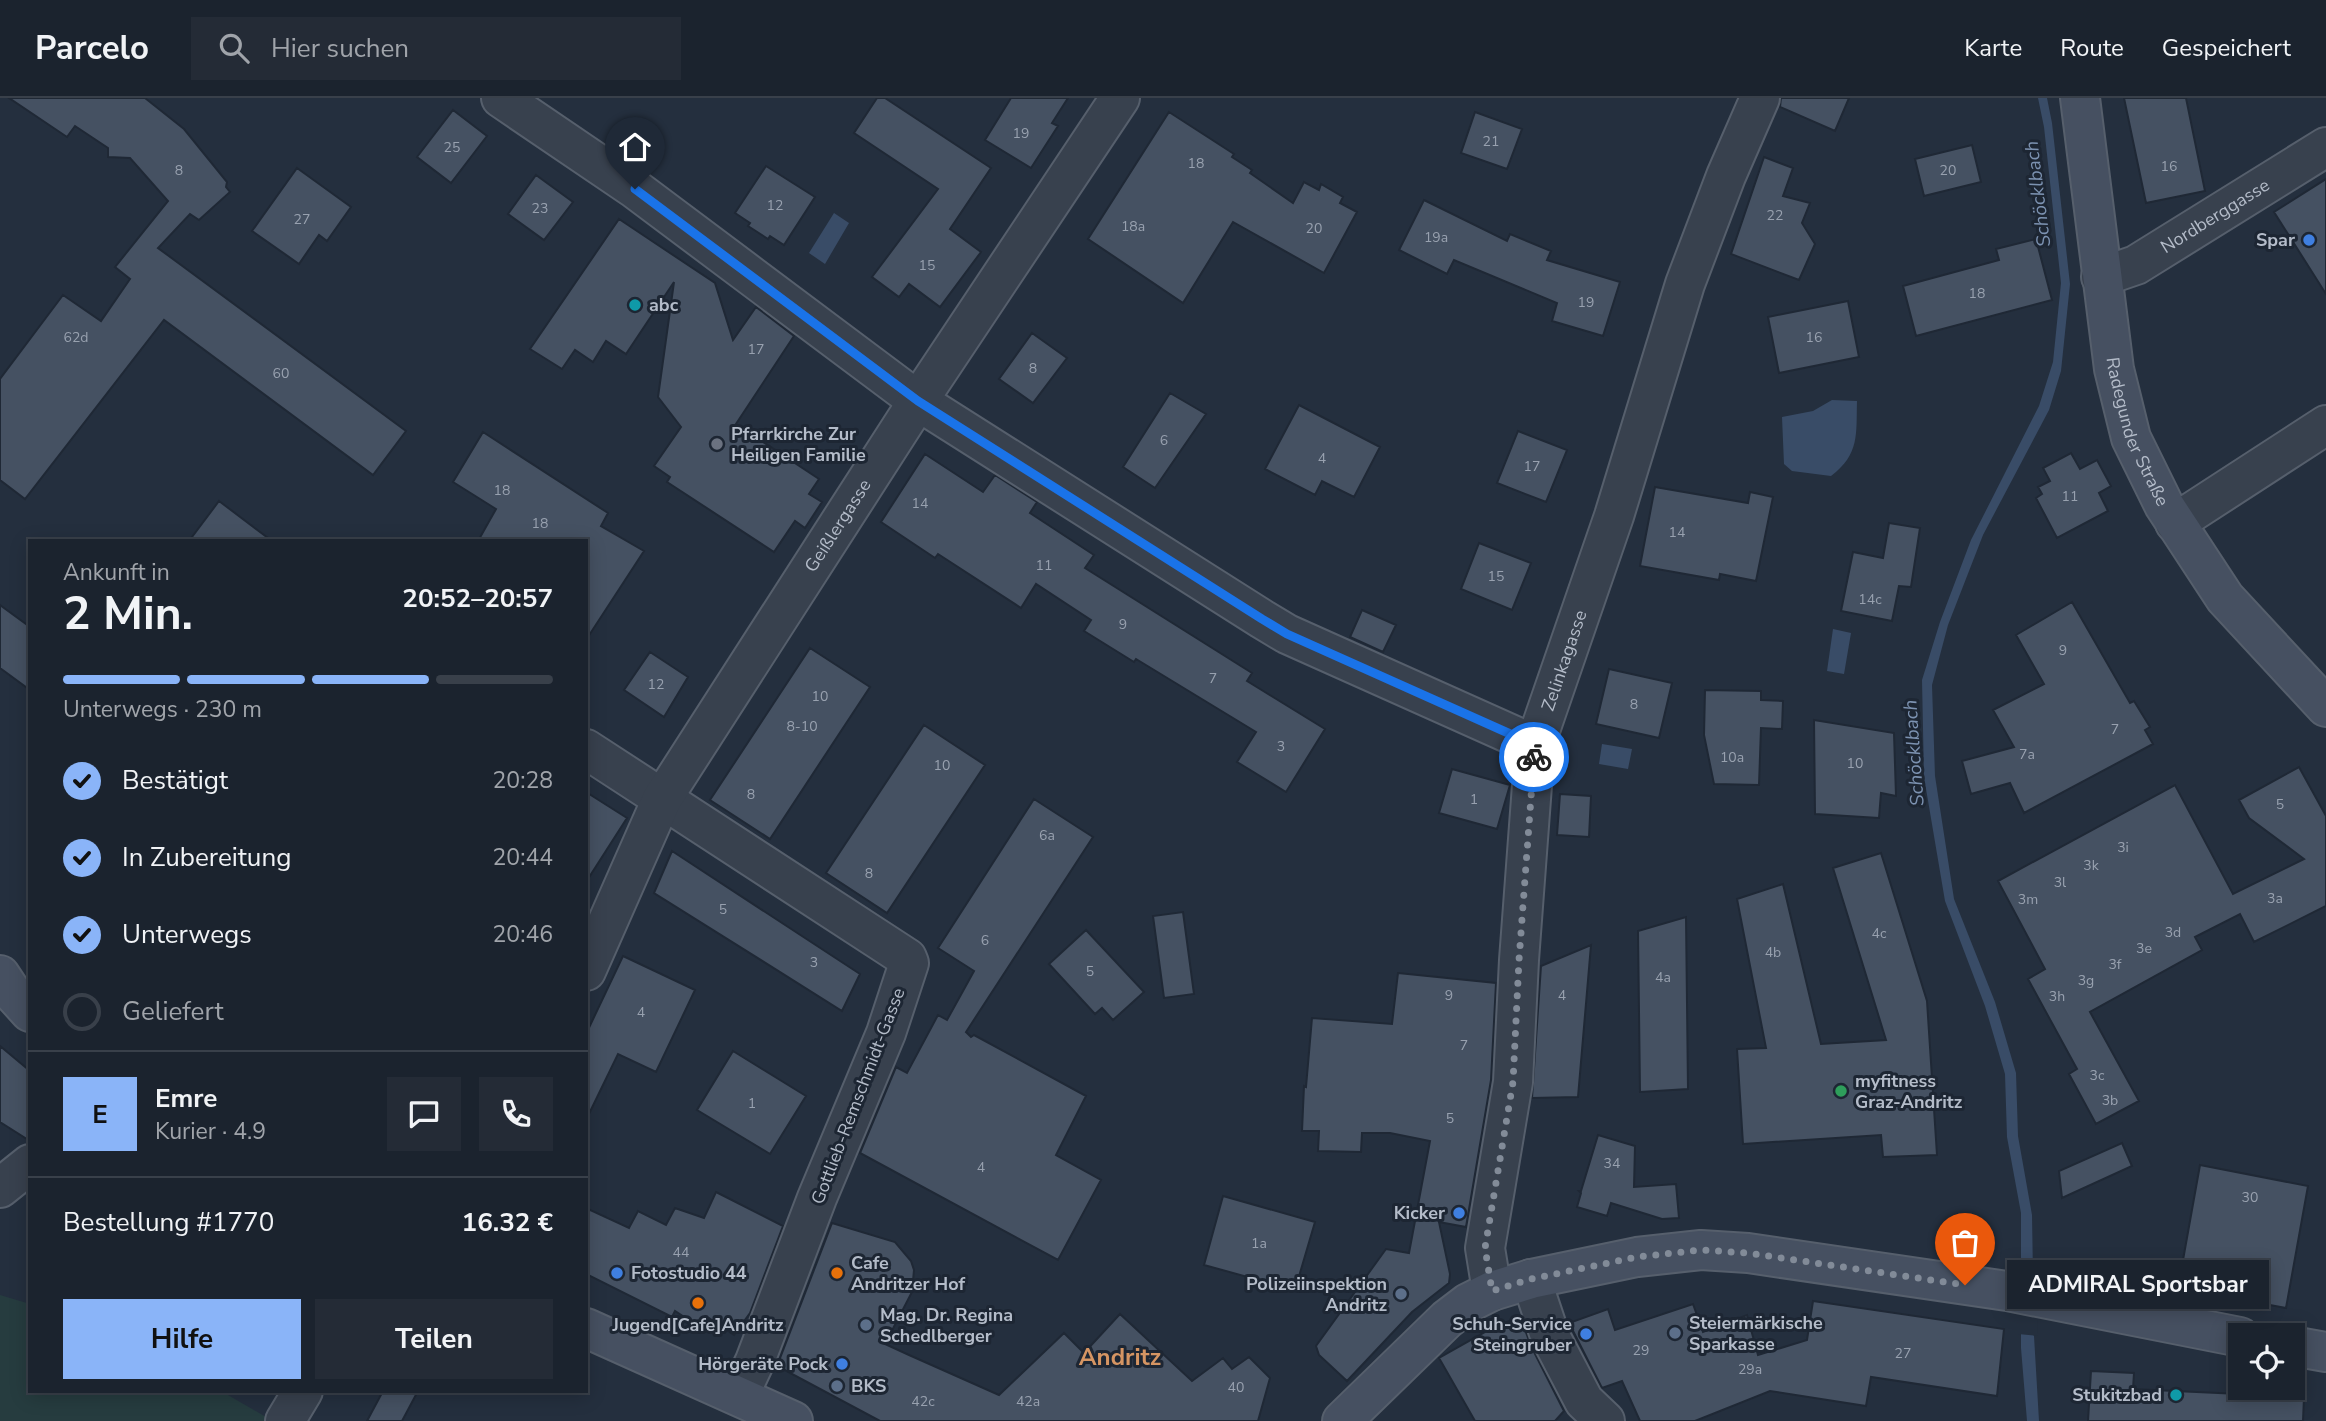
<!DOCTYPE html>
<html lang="de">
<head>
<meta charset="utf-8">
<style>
	body { margin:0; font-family:"Nunito Sans",sans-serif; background:#242b36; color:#f1f3f6; height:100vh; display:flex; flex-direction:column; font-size:26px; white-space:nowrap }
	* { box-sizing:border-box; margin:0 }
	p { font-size:23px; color:#a0a4aa }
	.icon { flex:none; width:38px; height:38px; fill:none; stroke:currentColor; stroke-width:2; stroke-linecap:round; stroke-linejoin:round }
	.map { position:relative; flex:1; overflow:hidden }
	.sheet { position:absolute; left:28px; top:441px; width:560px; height:854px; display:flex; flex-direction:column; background:#1b232e; border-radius:0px; box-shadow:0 4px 18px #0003,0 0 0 2px #39404a }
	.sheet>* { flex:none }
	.controls { position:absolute; left:2228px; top:1225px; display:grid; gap:14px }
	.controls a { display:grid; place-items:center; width:77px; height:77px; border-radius:0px; background:#1b232e; box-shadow:0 4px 18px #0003,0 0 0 2px #39404a; font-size:35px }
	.pin { position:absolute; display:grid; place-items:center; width:60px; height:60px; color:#fff; margin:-72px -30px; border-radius:50% 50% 50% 0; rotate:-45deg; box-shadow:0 0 7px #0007 }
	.pin .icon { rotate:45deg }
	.courier { position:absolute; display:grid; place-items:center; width:70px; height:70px; margin:-35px; border:5px solid #1a73e8; border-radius:50%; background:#fff; color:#222; box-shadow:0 2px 9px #0007 }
	.bubble { position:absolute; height:49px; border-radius:0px; background:#1b232e; box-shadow:0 4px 18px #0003,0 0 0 2px #39404a; font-size:23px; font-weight:700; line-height:49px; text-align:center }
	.head em { font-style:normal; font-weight:700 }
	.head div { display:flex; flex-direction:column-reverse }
	.head { display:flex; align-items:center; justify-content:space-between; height:119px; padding:0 35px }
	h1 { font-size:46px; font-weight:700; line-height:52px }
	.bar { display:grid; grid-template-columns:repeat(4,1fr); gap:10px 7px; align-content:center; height:84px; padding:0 35px }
	.bar i { height:9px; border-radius:5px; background:#39404a }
	.bar .current { background:#8ab4f8 }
	.bar p { grid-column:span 4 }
	.line { display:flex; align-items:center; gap:18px; padding:0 35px; border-top:2px solid #39404a }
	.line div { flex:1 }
	.round { display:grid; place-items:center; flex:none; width:74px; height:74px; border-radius:0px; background:#242b36 }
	ol { padding:0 35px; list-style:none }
	li { display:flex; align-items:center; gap:21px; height:77px }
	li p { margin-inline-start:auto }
	li .icon { padding:7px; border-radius:50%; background:#8ab4f8; color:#111; stroke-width:4 }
	li:last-child { color:#a0a4aa }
	li i { width:38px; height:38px; border:4px solid #39404a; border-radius:50% }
	.primary-button { display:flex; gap:14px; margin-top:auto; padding:14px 35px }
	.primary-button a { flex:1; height:80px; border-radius:0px; background:#8ab4f8; color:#111; font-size:28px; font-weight:700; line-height:80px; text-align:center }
	.primary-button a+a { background:#242b36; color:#f1f3f6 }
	header { display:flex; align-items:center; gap:42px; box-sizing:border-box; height:98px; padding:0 35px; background:#1b232e; border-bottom:2px solid #39404a }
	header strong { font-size:33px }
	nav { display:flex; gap:38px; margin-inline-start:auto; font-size:24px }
	.search { width:490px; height:63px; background:#242b36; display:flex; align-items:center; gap:18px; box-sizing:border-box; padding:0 24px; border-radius:0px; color:#a0a4aa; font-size:26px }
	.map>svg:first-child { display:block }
</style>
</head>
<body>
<header>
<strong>Parcelo</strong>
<div class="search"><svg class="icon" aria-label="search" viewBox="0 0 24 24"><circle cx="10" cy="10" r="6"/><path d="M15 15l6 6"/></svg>Hier suchen</div>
<nav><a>Karte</a><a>Route</a><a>Gespeichert</a></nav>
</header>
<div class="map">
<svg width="2326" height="1323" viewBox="0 0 2326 1323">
	<rect width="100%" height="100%" fill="#242f3e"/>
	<path fill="#263c3f" d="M0,1197L30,1206V1293H221L273,1323H0Z"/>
	<path fill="#394c67" d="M2038,0H2047L2052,25L2070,186L2061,273L2049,312L1983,437L1948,527L1932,587L1935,678L1954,801L1995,904L2016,975L2018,1038L2032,1117L2034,1238L2039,1323H2027L2021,1250V1115L2007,1039L2005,976L1985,908L1945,803L1924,679L1922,582L1940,524L1971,442L2039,308L2053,264L2061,185L2044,29Z
		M834,115L849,125L825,166L809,155Z
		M1832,302L1857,303C1856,336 1860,356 1831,378L1792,373L1784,366L1782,319L1813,313Z
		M1833,531L1851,535L1844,576L1827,573Z
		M1602,646L1632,651L1628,671L1599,666Z"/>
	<path fill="#242f3e" d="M2018,1162L2037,1165L2038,1238L2018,1236Z"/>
	<path fill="#455162" stroke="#1f2835" stroke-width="2" d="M9,0H145L184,31L227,84L226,89L230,94L199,122L190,116L158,150L406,333L373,377L164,222L25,401L0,382V281L63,197L101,223L130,181L115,169L168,103L130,60L108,59V50L75,28L67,39Z
		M877,0H885L991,70L950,131L981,154L940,209L909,186L899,199L872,179L938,91L854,35Z
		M1011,0H1068L1052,25L1058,28L1031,70L985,42Z
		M1781,0H1849L1835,33L1780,9Z
		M2124,0H2186L2205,93L2146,105Z
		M453,12L487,38L451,85L417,59Z
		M1169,14L1234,56L1232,59L1252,72L1250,75L1293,105L1304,84L1319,92L1321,86L1343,99L1340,105L1357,114L1324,175L1233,124L1183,205L1088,141Z
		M1475,14L1522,31L1507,71L1461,55Z
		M1972,47L1981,84L1924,98L1915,61Z
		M1764,59L1793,70L1783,98L1810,105L1802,125L1815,146L1799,182L1731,156Z
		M766,68L815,99L784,147L770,138L768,141L748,128L750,125L735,115Z
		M297,70L351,109L327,143L319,137L299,166L252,133Z
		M536,77L573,104L544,142L508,116Z
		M2326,81V196L2274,114Z
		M1424,102L1507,143L1510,136L1551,153L1547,162L1620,184L1603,238L1552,223L1557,205L1454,162L1447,176L1399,152Z
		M619,121L715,185L733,242L756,209L794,238L736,326L819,381L809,396L822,404L805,430L795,423L774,454L667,384L670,379L654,368L681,329L658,299L674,184L626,256L606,243L593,264L575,252L562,271L530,251Z
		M2036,141L2052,202L1916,238L1903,188L1999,162L1996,151Z
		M1848,203L1859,259L1779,275L1768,219Z
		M1032,235L1067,260L1033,305L999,281Z
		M1170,295L1206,316L1155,390L1123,369Z
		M1299,307L1380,349L1354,399L1322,383L1315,397L1265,371Z
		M1518,333L1567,352L1546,404L1497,385Z
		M483,334L608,415L601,428L644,453L586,542V443H478L496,411L453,384Z
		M2071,355L2080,371L2097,362L2111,388L2099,395L2108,413L2057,440L2036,400L2042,396L2038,389L2050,383L2043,370Z
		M925,356L983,394L995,377L1037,404L1030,415L1094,457L1085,470L1252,575L1247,583L1325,631L1286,694L1237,664L1256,634L1136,561L1134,564L1084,533L1091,522L1036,486L1021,510L938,456L935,460L881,424Z
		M1655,389L1748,405L1750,394L1773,399L1756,483L1720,476L1719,482L1640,468Z
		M219,403L272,443H189Z
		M1889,425L1920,430L1911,489L1899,488L1892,523L1841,513L1853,454L1883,460Z
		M1479,445L1531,465L1512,512L1461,491Z
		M2072,504L2130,605L2134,603L2150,629L2145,632L2153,646L2024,715L2010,685L1971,696L1962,663L2014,649L1993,612L2044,586L2016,537Z
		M0,507L30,529V592L0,570Z
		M1362,512L1396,527L1383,554L1350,539Z
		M810,550L870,589L770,741L710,702Z
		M650,554L688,579L664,619L624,592Z
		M1609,571L1672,585L1659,640L1596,626Z
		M1705,592L1761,593V602L1783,603L1782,631L1761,630L1759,687L1714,686L1704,637Z
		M1814,622L1894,635L1896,698L1881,695L1879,720L1815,716Z
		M924,627L985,667L887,815L826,775Z
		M2299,669L2326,718V808L2254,844L2240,816L2195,839L2202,852L2090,914L2139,1003L2096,1026L2069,976L2077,971L2028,881L2045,871L1998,783L2175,687L2233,796L2304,761L2249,720L2239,702Z
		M1452,671L1510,687L1497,731L1439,715Z
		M586,694L627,720L586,784Z
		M1560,696L1591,698L1589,739L1557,737Z
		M1034,701L1093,739L966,934L971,939L974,937L1086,998L1056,1057L1101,1082L1058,1162L860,1055L896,969L907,975L938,917L947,922L974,873L938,850Z
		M672,753L860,876L842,913L654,795Z
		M1881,755L1927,903L1937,1057L1883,1059L1881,1037L1743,1046L1737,951L1766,950L1737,801L1783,786L1821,946L1886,942L1833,770Z
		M1183,814L1194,896L1164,900L1153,818Z
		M1686,819L1688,991L1640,994L1638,833Z
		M1086,832L1144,894L1113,922L1102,910L1095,916L1049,866Z
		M1591,847L1578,999L1532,1000L1541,868Z
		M623,858L695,892L656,974L618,956L586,1022V936Z
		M1398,875L1496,885L1491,982L1466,1129L1439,1124L1450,1176L1449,1185L1412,1214L1347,1283L1319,1257L1316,1248L1386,1151L1409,1155L1430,1043L1390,1035H1362L1361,1054L1318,1053L1319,1033H1302L1304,988L1306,989L1312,920L1392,926Z
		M0,948L30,973V1043L0,1024Z
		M733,953L806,998L770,1056L697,1012Z
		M1598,1037L1635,1048L1634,1089L1676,1086L1679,1120L1662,1121L1611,1105L1607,1118L1577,1109L1581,1095L1579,1093H1581Z
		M2122,1045L2132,1068L2062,1100L2059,1073Z
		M2200,1067L2308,1088L2286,1210L2178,1190Z
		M716,1094L783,1128L750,1215L734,1237L709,1220L701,1230L675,1213L672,1219L586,1176V1110L629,1130L638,1113L666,1127L675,1110L704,1120Z
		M1223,1098L1315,1124L1295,1192L1204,1167Z
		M832,1125L895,1144L911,1163L914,1172L912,1194L885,1246L909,1257L999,1297L1064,1235L1084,1255L1120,1216L1192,1283L1223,1260L1232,1271L1249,1259L1270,1280L1258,1323H880L777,1268Z
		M1813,1203L2004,1231L1997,1298L1871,1279L1866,1308L1770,1293L1695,1323H1640L1622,1283L1602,1290L1569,1225L1608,1211L1615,1232L1693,1206L1703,1234L1747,1217L1758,1257L1807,1242Z
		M1520,1218L1531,1248L1564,1313L1555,1323H1475L1439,1260L1487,1233Z
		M2091,1273L2134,1275L2133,1291L2304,1299L2303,1323H2088Z
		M383,1293H418L402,1323H367Z"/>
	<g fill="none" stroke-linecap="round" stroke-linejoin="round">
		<g stroke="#565f6c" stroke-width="42">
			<g id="street">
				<path d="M501,0L635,91L918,303L1262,521L1287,536L1535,647"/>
				<path id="s1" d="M2101,179L2136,167L2326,49"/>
				<path d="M2175,425L2326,327"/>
				<path d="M586,651L907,860L909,865L886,935L817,1100L755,1263L739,1297"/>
				<path id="s2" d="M586,873L662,701L918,303L1120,0"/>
				<path d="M0,1090L30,1066"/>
				<path d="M1531,1181L1550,1238L1584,1303L1605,1323"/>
				<path id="s3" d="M1492,1193L1485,1150L1513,984L1519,862L1535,647L1614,418L1685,186L1726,78L1760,0"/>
				<path d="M285,1323L303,1293"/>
			</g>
		</g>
		<g stroke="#565f6c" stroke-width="42">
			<g id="secondary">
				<path id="s4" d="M2080,0L2114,271L2131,340L2164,407L2225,500L2326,609"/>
				<path d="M0,877L10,892L30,914"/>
				<path d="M586,1230L793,1323"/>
				<path d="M2292,1248L2326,1254"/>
				<path d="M1342,1323L1447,1221L1468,1205L1492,1193L1531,1181L1637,1159L1701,1152L1748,1155L2007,1193L2240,1239"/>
			</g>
		</g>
		<use href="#street" stroke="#38414e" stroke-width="38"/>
		<use href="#secondary" stroke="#465061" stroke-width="38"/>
	</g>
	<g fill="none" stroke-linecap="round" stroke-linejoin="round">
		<path stroke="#828b98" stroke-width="7" stroke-dasharray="0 12.6" d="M1534,659L1519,862L1513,984L1485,1150L1492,1193L1531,1181L1637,1159L1701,1152L1748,1155L1965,1187"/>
		<path stroke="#1a73e8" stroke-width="9" d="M635,91L918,303L1262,521L1287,536L1535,647L1534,659"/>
	</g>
	<g fill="#3f7fe0" stroke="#1d2633" stroke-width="2.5">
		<circle cx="2309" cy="142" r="7"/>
		<circle cx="1459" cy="1115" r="7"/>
		<circle cx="617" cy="1175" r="7"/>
		<circle cx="1586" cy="1236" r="7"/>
		<circle cx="842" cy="1266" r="7"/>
	</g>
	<g fill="#0f9aa8" stroke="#1d2633" stroke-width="2.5">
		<circle cx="635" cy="207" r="7"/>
		<circle cx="2176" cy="1297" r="7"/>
	</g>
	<circle fill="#6b7280" stroke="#1d2633" stroke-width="2.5" cx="717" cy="346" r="7"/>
	<circle fill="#2e9e5b" stroke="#1d2633" stroke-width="2.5" cx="1841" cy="993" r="7"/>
	<g fill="#e8710a" stroke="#1d2633" stroke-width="2.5">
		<circle cx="837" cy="1175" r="7"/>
		<circle cx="698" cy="1205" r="7"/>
	</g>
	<g fill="#5c6f8a" stroke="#1d2633" stroke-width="2.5">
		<circle cx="1401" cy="1196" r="7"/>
		<circle cx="866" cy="1227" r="7"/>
		<circle cx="1675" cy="1235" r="7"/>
		<circle cx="837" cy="1288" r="7"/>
	</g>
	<g text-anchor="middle" stroke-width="6" stroke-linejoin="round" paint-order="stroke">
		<g font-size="14" fill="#98a1af">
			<text x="1021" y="40">19</text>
			<text x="1491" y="48">21</text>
			<text x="452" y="54">25</text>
			<text x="1196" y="70">18</text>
			<text x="2169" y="73">16</text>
			<text x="179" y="77">8</text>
			<text x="1948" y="77">20</text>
			<text x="775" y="112">12</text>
			<text x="540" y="115">23</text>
			<text x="1775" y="122">22</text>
			<text x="302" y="126">27</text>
			<text x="1133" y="133">18a</text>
			<text x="1314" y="135">20</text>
			<text x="1436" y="144">19a</text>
			<text x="927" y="172">15</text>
			<text x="1977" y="200">18</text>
			<text x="1586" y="209">19</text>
			<text x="76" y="244">62d</text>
			<text x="1814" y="244">16</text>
			<text x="756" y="256">17</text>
			<text x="1033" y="275">8</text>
			<text x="281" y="280">60</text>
			<text x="1164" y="347">6</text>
			<text x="1322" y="365">4</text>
			<text x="1532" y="373">17</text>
			<text x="502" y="397">18</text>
			<text x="2070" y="403">11</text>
			<text x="920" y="410">14</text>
			<text x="540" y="430">18</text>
			<text x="1677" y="439">14</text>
			<text x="1044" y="472">11</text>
			<text x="1496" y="483">15</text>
			<text x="1870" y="506">14c</text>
			<text x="1123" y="531">9</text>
			<text x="2063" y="557">9</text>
			<text x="1213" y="585">7</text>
			<text x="656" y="591">12</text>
			<text x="820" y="603">10</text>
			<text x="1634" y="611">8</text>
			<text x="802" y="633">8-10</text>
			<text x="2115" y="636">7</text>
			<text x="1281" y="653">3</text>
			<text x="2027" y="661">7a</text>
			<text x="1732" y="664">10a</text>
			<text x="1855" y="670">10</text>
			<text x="942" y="672">10</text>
			<text x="751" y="701">8</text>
			<text x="1474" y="706">1</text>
			<text x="2280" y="711">5</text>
			<text x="1047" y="742">6a</text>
			<text x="2123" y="754">3i</text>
			<text x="2091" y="772">3k</text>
			<text x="869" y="780">8</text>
			<text x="2060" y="789">3l</text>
			<text x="2275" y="805">3a</text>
			<text x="2028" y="806">3m</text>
			<text x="723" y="816">5</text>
			<text x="2173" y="839">3d</text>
			<text x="1879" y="840">4c</text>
			<text x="985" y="847">6</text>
			<text x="2144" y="855">3e</text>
			<text x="1773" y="859">4b</text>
			<text x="814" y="869">3</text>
			<text x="2115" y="871">3f</text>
			<text x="1090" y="878">5</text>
			<text x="1663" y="884">4a</text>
			<text x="2086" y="887">3g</text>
			<text x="1449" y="902">9</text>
			<text x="1562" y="902">4</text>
			<text x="2057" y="903">3h</text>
			<text x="641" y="919">4</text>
			<text x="1464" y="952">7</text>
			<text x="2097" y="982">3c</text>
			<text x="2110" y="1007">3b</text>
			<text x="752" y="1010">1</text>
			<text x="1450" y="1025">5</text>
			<text x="1612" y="1070">34</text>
			<text x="981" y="1074">4</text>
			<text x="2250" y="1104">30</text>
			<text x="1259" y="1150">1a</text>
			<text x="681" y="1159">44</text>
			<text x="1641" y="1257">29</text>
			<text x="1903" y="1260">27</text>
			<text x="1750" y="1276">29a</text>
			<text x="1236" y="1294">40</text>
			<text x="923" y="1308">42c</text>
			<text x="1028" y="1308">42a</text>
		</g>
		<g font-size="18" fill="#b4bcc9" stroke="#1d2633">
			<text dy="6" stroke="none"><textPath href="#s1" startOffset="130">Nordberggasse</textPath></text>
			<text dy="6" stroke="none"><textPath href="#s4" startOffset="340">Radegunder Straße</textPath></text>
			<text dy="6" stroke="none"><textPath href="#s2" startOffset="513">Geißlergasse</textPath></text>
			<text dy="6" stroke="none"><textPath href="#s3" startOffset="639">Zelinkagasse</textPath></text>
			<text transform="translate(858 998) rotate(-69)" y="6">Gottlieb-Remschmidt-Gasse</text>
		</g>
		<g font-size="18" font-weight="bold" fill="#b4bcc9" stroke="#1d2633" text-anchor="start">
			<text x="2295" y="148" text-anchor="end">Spar</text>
			<text x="649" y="213">abc</text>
			<text x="731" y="342">Pfarrkirche Zur<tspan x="731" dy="21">Heiligen Familie</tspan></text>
			<text x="1855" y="989">myfitness<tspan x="1855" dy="21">Graz-Andritz</tspan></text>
			<text x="1445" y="1121" text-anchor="end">Kicker</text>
			<text x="851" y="1171">Cafe<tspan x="851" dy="21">Andritzer Hof</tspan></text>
			<text x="631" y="1181">Fotostudio 44</text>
			<text x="1387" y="1192" text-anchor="end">Polizeiinspektion<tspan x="1387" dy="21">Andritz</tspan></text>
			<text x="880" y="1223">Mag. Dr. Regina<tspan x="880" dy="21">Schedlberger</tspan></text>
			<text x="1689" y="1231">Steiermärkische<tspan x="1689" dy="21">Sparkasse</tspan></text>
			<text x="1572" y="1232" text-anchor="end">Schuh-Service<tspan x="1572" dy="21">Steingruber</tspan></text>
			<text x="698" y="1233" text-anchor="middle">Jugend[Cafe]Andritz</text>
			<text x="828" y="1272" text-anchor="end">Hörgeräte Pock</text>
			<text x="851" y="1294">BKS</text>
			<text x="2162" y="1303" text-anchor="end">Stukitzbad</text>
		</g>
		<g font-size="19" font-style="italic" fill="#7c92b1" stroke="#1d2633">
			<text transform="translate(2037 96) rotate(-97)" y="7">Schöcklbach</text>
			<text transform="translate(1913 655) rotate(-94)" y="7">Schöcklbach</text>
		</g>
		<g font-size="24" font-weight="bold" fill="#d59563" stroke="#1d2633">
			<text x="1120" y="1267">Andritz</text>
		</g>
	</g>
</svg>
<div class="controls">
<a><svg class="icon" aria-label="locate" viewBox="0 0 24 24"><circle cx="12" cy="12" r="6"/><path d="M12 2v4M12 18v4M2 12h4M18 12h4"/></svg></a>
</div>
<div class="pin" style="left:1965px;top:1187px;background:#ea580c"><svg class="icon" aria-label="bag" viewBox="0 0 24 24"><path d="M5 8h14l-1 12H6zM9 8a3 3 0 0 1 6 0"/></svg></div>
<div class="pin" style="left:635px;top:91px;background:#1f2937"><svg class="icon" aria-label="home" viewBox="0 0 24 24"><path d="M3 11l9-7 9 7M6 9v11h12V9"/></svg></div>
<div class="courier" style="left:1534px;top:659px"><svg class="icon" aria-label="bike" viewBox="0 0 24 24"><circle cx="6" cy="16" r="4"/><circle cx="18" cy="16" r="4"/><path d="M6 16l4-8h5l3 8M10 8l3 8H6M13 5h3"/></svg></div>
<div class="bubble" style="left:2007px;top:1162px;width:262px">ADMIRAL Sportsbar</div>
<section class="sheet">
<div class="head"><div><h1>2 Min.</h1><p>Ankunft in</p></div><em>20:52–20:57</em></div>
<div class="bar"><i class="current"></i><i class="current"></i><i class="current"></i><i></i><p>Unterwegs · 230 m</p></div>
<ol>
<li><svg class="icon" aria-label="check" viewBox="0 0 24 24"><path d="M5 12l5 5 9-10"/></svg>Bestätigt<p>20:28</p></li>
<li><svg class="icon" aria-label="check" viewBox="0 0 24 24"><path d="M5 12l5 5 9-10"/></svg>In Zubereitung<p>20:44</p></li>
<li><svg class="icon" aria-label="check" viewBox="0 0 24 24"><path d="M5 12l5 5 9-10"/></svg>Unterwegs<p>20:46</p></li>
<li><i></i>Geliefert</li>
</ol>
<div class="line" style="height:126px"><b class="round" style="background:#8ab4f8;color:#111">E</b><div><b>Emre</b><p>Kurier · 4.9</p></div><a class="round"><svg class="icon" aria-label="chat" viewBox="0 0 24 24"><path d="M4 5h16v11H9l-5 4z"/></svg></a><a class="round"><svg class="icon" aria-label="phone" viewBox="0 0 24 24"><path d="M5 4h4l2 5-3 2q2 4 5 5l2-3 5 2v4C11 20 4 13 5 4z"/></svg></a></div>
<div class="line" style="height:91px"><div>Bestellung #1770</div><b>16.32 €</b></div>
<div class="primary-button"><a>Hilfe</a><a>Teilen</a></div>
</section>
</div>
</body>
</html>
